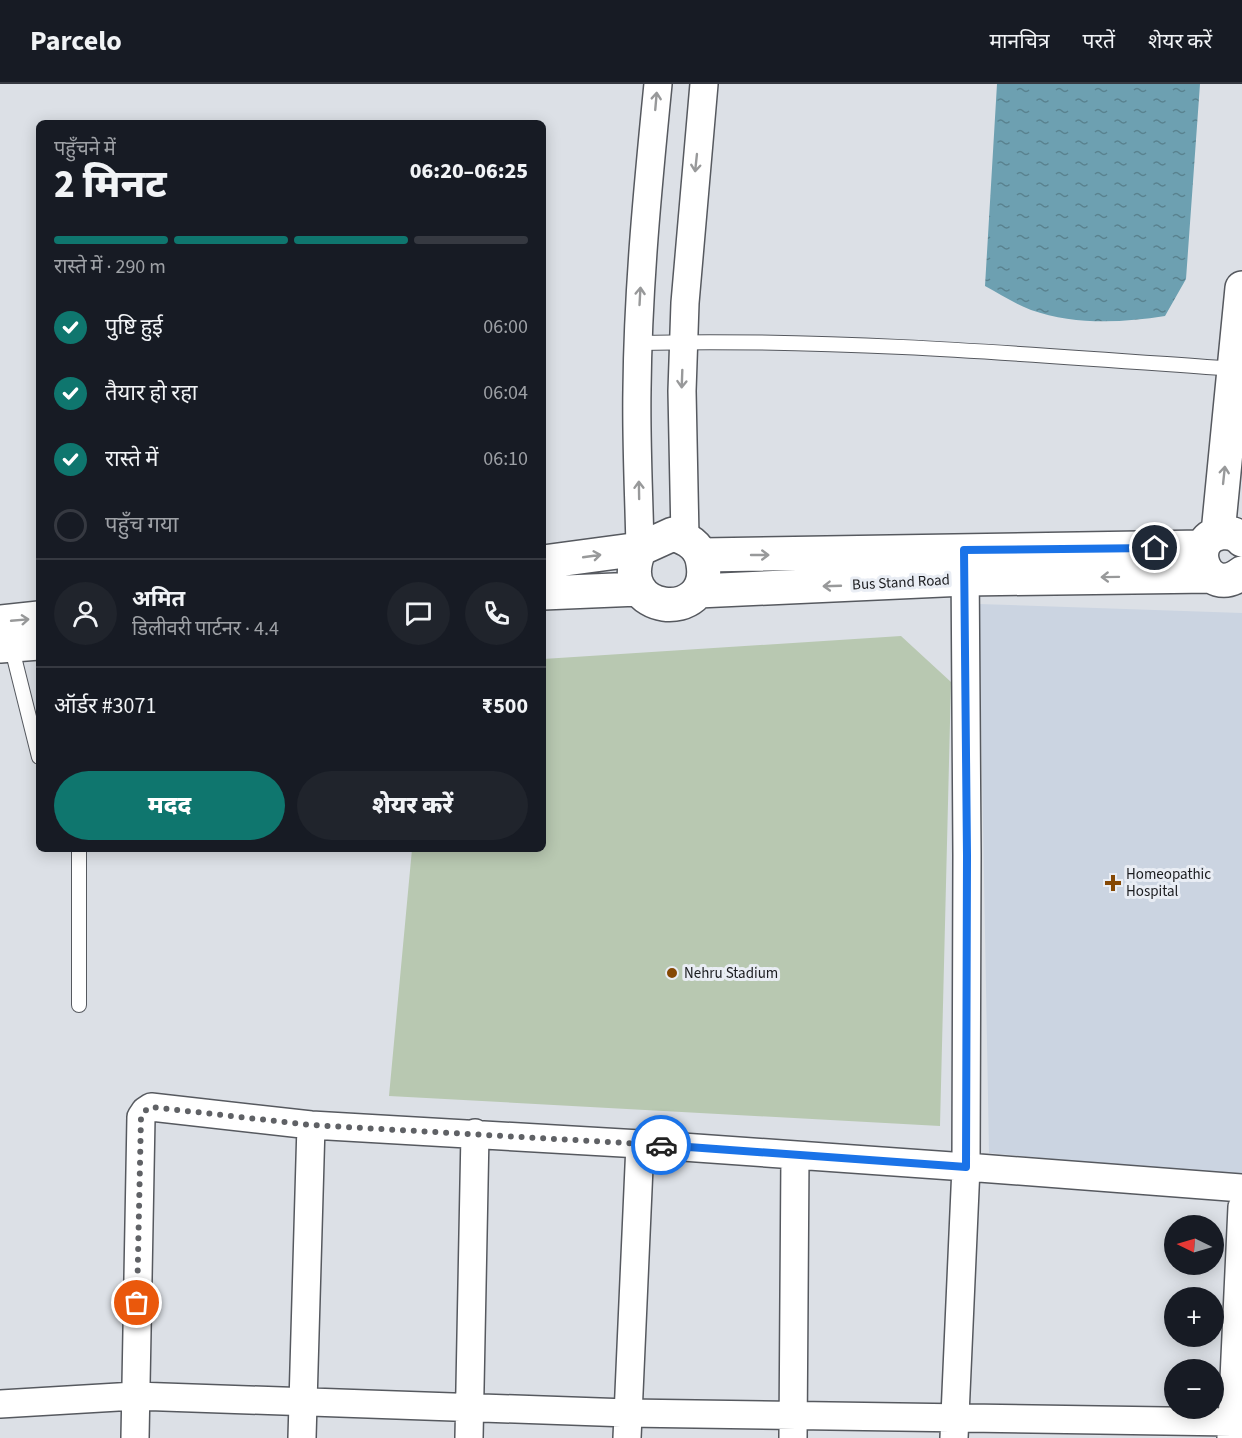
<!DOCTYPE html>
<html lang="hi">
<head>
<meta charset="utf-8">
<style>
	body { margin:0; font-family:"Source Sans 3","Noto Sans Devanagari",sans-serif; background:#20242c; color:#f1f3f6; height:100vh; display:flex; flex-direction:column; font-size:22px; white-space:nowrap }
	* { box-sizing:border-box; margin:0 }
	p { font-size:20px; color:#9ea1a6 }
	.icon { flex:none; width:33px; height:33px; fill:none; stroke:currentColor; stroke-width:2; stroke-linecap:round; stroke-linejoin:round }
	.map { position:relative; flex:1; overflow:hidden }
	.side { position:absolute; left:36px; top:36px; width:510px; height:732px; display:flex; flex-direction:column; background:#171b24; border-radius:9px; box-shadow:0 3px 15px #0003 }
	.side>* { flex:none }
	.needle { width:39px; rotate:275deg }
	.fabs { position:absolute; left:1164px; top:1131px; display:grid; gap:12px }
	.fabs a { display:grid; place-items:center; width:60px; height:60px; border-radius:50%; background:#171b24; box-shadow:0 3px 15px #0003; font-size:30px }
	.pin { position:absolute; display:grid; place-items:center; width:51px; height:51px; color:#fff; margin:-26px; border:3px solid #fff; border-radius:50%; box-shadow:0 2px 6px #0007 }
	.courier { position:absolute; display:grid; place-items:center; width:60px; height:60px; margin:-30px; border:4px solid #1a73e8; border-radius:50%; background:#fff; color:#222; box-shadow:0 2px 8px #0007 }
	.summary em { font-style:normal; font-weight:800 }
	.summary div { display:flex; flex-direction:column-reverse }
	.summary { display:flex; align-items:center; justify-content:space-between; height:102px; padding:0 18px }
	h1 { font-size:39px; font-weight:800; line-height:45px }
	.bar { display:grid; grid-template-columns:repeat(4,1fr); gap:9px 6px; align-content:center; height:72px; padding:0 18px }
	.bar i { height:8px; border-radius:4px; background:#363941 }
	.bar .on { background:#0f766e }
	.bar p { grid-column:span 4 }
	.line { display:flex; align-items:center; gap:15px; padding:0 18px; border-top:2px solid #363941 }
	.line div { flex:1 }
	.round { display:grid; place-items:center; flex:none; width:63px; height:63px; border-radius:32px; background:#20242c }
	ol { padding:0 18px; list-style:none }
	li { display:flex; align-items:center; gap:18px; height:66px }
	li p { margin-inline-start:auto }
	li .icon { padding:6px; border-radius:50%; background:#0f766e; color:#fff; stroke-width:4 }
	li:last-child { color:#9ea1a6 }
	li i { width:33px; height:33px; border:3px solid #363941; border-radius:50% }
	.cta { display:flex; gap:12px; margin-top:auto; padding:12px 18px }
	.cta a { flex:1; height:69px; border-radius:36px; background:#0f766e; color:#fff; font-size:24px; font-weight:800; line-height:69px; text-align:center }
	.cta a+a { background:#20242c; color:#f1f3f6 }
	header { display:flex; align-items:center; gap:36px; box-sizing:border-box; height:84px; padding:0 30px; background:#171b24; border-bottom:2px solid #363941 }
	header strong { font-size:28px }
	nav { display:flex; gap:33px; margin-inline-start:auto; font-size:21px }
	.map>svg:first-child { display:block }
</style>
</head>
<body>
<header>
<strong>Parcelo</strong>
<nav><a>मानचित्र</a><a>परतें</a><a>शेयर करें</a></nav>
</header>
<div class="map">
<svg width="1242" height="1354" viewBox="0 0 1242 1354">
	<defs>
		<pattern id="water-ripples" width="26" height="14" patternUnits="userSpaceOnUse" patternTransform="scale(1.5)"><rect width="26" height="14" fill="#6da0b1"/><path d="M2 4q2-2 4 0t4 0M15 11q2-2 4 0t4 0" fill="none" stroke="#59828f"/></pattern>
	</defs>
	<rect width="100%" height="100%" fill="#dce0e6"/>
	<path fill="#cbd4e1" d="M979,520L1242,529V1093L989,1069Z"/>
	<path fill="#b8c8b1" d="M901,552L951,598L940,1042L389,1012L412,765H543V575Z"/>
	<path fill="url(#water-ripples)" d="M997,0H1200L1186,195L1165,232C1121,239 1074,241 1031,226C1015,220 1000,210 985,202Z"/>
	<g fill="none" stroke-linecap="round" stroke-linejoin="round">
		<g stroke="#56595f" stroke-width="16">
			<path id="lane" d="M638,259C837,254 1037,271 1235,285
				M11,561L39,673
				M79,921V765"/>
		</g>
		<g stroke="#56595f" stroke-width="30">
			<path id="street" d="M685,453L682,307L685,219L704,0
				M640,465C639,412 636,358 637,305C638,203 648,101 658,0
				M965,474L967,771L966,1083L1242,1104
				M0,1320L135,1312L628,1329L1232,1338L1231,1354
				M1232,1338L1242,1123
				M135,1354L141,1033L145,1027L151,1023L311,1041L640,1060L966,1083L954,1354
				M302,1354L311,1041
				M469,1354L475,1049
				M627,1354L640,1060
				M793,1354L795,1071"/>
		</g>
		<g stroke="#56595f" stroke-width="36">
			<path id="secondary" d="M1218,449L1242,204
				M673,450C689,455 701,463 703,480C713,540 610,532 640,465Z
				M1242,456C1237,450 1229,448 1221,449C1184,455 1205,517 1242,489
				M702,471L1203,463
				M543,478L640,465
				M698,507L965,495L1211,492
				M543,509L639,505
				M0,538L39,534
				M0,562L39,559"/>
		</g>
		<use href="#lane" stroke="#fff" stroke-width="14"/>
		<use href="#street" stroke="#fff" stroke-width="27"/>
		<use href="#secondary" stroke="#fff" stroke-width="33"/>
	</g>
	<defs><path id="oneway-shaft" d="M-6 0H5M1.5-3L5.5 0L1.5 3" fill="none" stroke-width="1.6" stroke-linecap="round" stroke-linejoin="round" transform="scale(1.5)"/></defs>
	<g stroke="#98999a">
		<use href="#oneway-shaft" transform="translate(656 17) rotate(-85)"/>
		<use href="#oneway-shaft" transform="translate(696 79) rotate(96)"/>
		<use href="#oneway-shaft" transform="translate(640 212) rotate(-87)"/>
		<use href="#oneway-shaft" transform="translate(682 295) rotate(92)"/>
		<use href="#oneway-shaft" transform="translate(1224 391) rotate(-84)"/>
		<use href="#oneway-shaft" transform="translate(639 406) rotate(-91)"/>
		<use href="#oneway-shaft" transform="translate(760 471)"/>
		<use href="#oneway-shaft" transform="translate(592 472) rotate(-8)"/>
		<use href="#oneway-shaft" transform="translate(1110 493) rotate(179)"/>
		<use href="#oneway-shaft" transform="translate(832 502) rotate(178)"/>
		<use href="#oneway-shaft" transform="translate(20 536) rotate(-5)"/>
	</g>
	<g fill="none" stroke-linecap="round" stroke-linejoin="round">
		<path stroke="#5f6165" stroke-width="6" stroke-dasharray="0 10.8" d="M137,1219L141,1033L145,1027L151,1023L311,1041L661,1061"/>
		<path stroke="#1a73e8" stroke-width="8" d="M661,1061L966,1083L967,771L964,466L1155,464"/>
	</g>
	<g fill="#854804" stroke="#e9edf4" stroke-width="2">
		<path d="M1110 790h6v6h6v6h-6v6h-6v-6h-6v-6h6z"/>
		<circle cx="672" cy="889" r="6"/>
	</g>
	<g text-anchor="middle" stroke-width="6" stroke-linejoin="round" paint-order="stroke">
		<g font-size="15" fill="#1b1c1f" stroke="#e9edf4">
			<text transform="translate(901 498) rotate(-3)" y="5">Bus Stand Road</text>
		</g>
		<g font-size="15" fill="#1b1c1f" stroke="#e9edf4" text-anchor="start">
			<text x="1126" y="795">Homeopathic<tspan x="1126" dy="17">Hospital</tspan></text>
			<text x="684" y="894">Nehru Stadium</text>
		</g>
	</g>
</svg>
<div class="fabs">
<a><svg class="needle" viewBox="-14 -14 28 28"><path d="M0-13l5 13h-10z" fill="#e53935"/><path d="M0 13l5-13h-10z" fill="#9ea1a6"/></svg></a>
<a>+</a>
<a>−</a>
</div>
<div class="pin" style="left:137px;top:1219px;background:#ea580c"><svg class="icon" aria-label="bag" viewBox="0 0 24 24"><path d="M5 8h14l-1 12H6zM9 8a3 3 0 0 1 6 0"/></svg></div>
<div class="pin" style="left:1155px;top:464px;background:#1f2937"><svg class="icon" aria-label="home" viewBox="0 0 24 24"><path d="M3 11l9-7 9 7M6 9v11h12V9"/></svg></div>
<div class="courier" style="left:661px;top:1061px"><svg class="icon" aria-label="car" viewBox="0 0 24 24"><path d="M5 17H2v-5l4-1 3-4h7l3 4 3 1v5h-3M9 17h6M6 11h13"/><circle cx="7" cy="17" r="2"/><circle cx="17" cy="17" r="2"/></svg></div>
<section class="side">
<div class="summary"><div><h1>2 मिनट</h1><p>पहुँचने में</p></div><em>06:20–06:25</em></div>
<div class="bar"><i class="on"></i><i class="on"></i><i class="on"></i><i></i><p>रास्ते में · 290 m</p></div>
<ol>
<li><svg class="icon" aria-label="check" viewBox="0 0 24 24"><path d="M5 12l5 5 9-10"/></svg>पुष्टि हुई<p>06:00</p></li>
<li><svg class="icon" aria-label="check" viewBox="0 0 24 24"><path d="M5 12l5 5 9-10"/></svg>तैयार हो रहा<p>06:04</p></li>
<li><svg class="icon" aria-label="check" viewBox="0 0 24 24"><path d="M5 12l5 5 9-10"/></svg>रास्ते में<p>06:10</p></li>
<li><i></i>पहुँच गया</li>
</ol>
<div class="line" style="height:108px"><a class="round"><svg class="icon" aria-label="person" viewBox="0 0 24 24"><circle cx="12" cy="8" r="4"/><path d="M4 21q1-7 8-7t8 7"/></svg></a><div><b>अमित</b><p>डिलीवरी पार्टनर · 4.4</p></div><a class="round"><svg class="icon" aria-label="chat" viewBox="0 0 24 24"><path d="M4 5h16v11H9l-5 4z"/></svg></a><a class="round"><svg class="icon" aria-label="phone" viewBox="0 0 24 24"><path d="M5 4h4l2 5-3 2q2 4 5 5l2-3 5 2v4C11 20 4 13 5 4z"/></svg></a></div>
<div class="line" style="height:78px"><div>ऑर्डर #3071</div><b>₹500</b></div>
<div class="cta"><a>मदद</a><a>शेयर करें</a></div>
</section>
</div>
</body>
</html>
